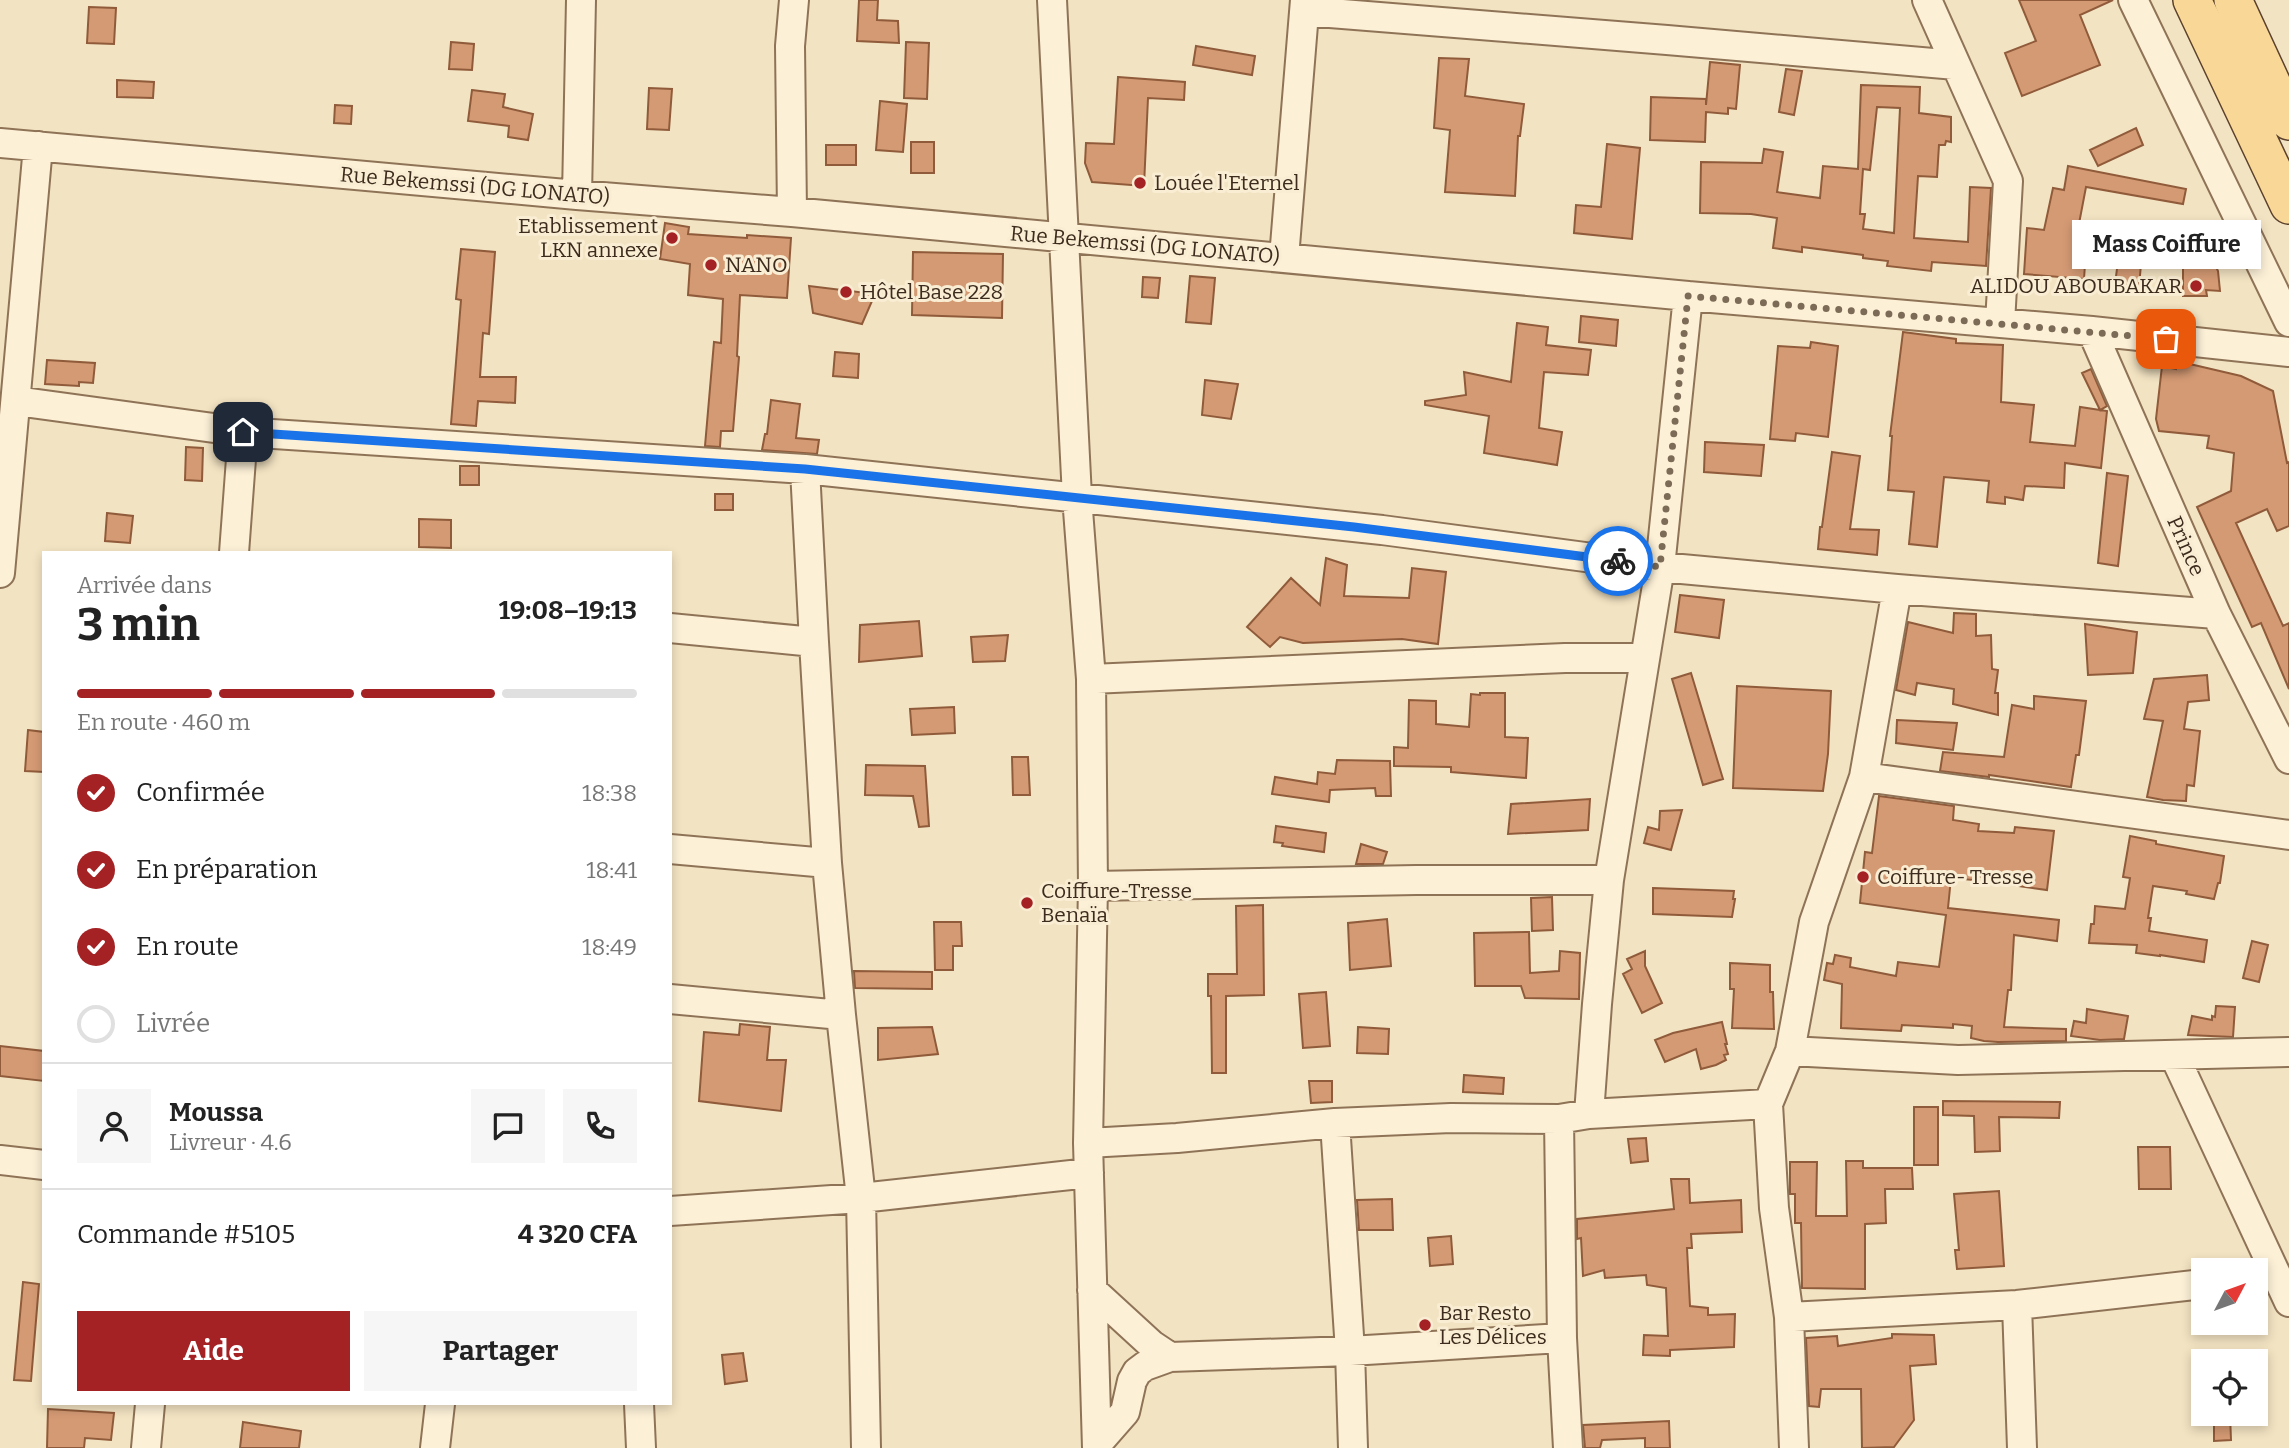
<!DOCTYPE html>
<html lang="fr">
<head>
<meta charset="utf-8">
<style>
	body { margin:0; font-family:Bitter,serif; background:#f6f6f6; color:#222; height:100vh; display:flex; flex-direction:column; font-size:26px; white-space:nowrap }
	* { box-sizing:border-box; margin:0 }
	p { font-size:23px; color:#767676 }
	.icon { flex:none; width:38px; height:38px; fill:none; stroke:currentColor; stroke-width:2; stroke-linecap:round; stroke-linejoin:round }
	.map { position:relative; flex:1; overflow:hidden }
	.side { position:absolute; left:42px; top:551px; width:630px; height:854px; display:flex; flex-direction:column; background:#fff; border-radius:0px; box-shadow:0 4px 10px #0003 }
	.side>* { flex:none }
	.needle { width:46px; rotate:49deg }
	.controls { position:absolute; left:2191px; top:1258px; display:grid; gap:14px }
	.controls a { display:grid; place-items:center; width:77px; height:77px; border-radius:0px; background:#fff; box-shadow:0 4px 10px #0003; font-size:35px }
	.pin { position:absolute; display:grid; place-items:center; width:60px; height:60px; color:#fff; margin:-30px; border-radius:14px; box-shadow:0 4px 10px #0006 }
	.courier { position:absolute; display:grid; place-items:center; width:70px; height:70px; margin:-35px; border:5px solid #1a73e8; border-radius:50%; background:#fff; color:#222; box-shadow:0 2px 9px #0007 }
	.bubble { position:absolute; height:49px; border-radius:0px; background:#fff; box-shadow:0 4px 10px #0003; font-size:23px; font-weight:700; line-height:49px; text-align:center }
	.summary em { font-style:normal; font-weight:700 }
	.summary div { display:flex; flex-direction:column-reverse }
	.summary { display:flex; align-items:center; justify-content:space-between; height:119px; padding:0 35px }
	h1 { font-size:46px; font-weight:700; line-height:52px }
	.bar { display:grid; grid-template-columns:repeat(4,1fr); gap:10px 7px; align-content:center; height:84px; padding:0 35px }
	.bar i { height:9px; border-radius:5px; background:#e0e0e0 }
	.bar .on { background:#a42124 }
	.bar p { grid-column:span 4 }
	.line { display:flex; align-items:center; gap:18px; padding:0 35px; border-top:2px solid #e0e0e0 }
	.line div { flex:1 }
	.round { display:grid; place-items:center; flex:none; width:74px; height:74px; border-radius:0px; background:#f6f6f6 }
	ol { padding:0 35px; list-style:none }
	li { display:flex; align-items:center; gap:21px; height:77px }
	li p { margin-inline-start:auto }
	li .icon { padding:7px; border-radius:50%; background:#a42124; color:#fff; stroke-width:4 }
	li:last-child { color:#767676 }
	li i { width:38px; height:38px; border:4px solid #e0e0e0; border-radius:50% }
	.cta { display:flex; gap:14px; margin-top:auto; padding:14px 35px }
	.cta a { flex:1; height:80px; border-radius:0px; background:#a42124; color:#fff; font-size:28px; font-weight:700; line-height:80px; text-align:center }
	.cta a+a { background:#f6f6f6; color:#222 }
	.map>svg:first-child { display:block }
</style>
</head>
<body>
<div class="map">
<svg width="2289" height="1448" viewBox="0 0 2289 1448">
	<rect width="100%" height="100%" fill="#f2e3c2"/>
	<path fill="#d49a74" stroke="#905b3a" stroke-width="2" fill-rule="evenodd" d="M859,0H878L877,20L898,21L899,43L857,41Z
		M2019,0H2113L2080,15L2100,65L2022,96L2005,53L2036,41Z
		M89,7L116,8L114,44L87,43Z
		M451,42L474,44L472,70L449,69Z
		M906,42L929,43L927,99L904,98Z
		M1196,46L1255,56L1252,75L1193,65Z
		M1439,58L1469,59L1465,96L1524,104L1520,136H1518L1515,196L1445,192L1450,130L1434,128Z
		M1710,62L1740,65L1736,109L1728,108V114L1706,112L1705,142L1650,140L1651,97L1706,99V105Z
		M1786,69L1802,71L1794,115L1779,112Z
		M1118,77L1185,82L1184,100L1148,98L1144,186L1092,182L1085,163L1086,143L1114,144Z
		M117,80L154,82L153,98L117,97Z
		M1861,85L1920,87L1919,113L1951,117V142L1946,141L1945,145H1939L1937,177L1918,176L1914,238L1968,242L1970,187L1991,188L1986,266L1932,262L1931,271L1887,266L1888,261L1863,258V255L1802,247V252L1773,248L1777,218L1751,214L1700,213L1701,162L1762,163L1764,149L1783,152L1777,192L1820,198L1823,166L1858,169ZM1877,107L1900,108L1894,233L1863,229L1865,214H1860L1863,169L1870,170Z
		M649,88L672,89L669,130L647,129Z
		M472,90L505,94L503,107L533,114L528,140L508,137L509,126L468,121Z
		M880,101L907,104L903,152L876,150Z
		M335,105L352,106L351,124L334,123Z
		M2136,128L2143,145L2098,166L2090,150Z
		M911,142H934V173H911Z
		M1607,144L1640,148L1632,239L1574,233L1576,205L1601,207Z
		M826,145H856V165H826Z
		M2068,166L2186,189L2183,204L2086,187L2077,234L2087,235L2084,279L2024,274L2027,228L2044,230L2053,188L2064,190Z
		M665,223L689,227L688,234L747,238V235L791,238L787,298L740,295L737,356L739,357L733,431H721L720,447L705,446L714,342L721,343L723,299L688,295L690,264L660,259Z
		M2123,223L2181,228L2176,259L2142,254L2139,286L2115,284Z
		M461,249L495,252L489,334L483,333L480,377H516L515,403L478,401L476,426L451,424L461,300L456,299Z
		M2207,249L2218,271L2220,291L2206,290L2207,296H2183V262Z
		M913,252L1003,254L1002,318L912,315Z
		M1190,276L1215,278L1211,324L1186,322Z
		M1143,277L1160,278L1158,298L1142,297Z
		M809,286L875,294L862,324L813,313Z
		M1581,316L1618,320L1616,346L1579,342Z
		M1517,323L1548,327L1546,345L1591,350L1588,375L1544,372L1539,428L1562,432L1557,465L1484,453L1489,416L1425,405V401L1466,395L1464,372L1511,382Z
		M1903,332L1956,339V343L2003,345L2001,402L2034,405L2030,442L2075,446L2080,407L2107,411L2101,468L2065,463L2064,488L2025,486L2023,500L2005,497V504L1987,502L1989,481L1944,477L1937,547L1909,544L1914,492L1888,490L1892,436H1890Z
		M1811,342L1838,346L1828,437L1796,433L1795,441L1770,439L1778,346L1810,348Z
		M835,352L859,354L858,378L833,376Z
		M47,360L95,363L93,383L79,382V386L45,384Z
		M2177,361L2241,376L2273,391L2287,463L2289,462V526L2277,531L2267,509L2236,523L2283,626L2289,623V689L2261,623L2252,627L2197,507L2231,491L2234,453L2207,448L2209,436L2159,431L2156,419L2162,366L2176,369Z
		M2091,369L2107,406L2100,410L2082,373Z
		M1205,380L1238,384L1231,419L1202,415Z
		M771,400L800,404L796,438L819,440L817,454L762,450L765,434H767Z
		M1705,442L1764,445L1761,476L1704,472Z
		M186,447L203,448L202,481L185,480Z
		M1832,452L1860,456L1850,529L1879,530L1877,555L1818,549L1820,527H1822Z
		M460,466H479V485H460Z
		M2107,473L2128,476L2118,566L2098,563Z
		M715,494H733V510H715Z
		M107,513L133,516L130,543L105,541Z
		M419,519L451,520V548L419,547Z
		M1326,558L1347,565L1344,596L1409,598L1412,568L1446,572L1438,644L1402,639L1303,643L1280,637L1270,647L1247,627L1291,578L1320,605Z
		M1680,595L1724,600L1719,638L1675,632Z
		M1954,613L1976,614V636L1991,635L1992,669L1998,670L1995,693H1998V715L1953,704L1954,689L1917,683L1915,695L1896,690L1908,622L1953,633Z
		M919,621L922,656L859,662L860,625Z
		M2085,624L2137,632L2133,673L2088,675Z
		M1008,635L1005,661L973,662L971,637Z
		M1691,673L1723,779L1703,785L1672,679Z
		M2207,675L2209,700L2188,702L2184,729L2200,731L2194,786L2187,785L2186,801L2163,800L2147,797L2163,721L2144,719L2154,679Z
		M1737,686L1831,691L1828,754L1823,791L1733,788Z
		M1480,693H1505V737L1528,738L1526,778L1451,772V767L1394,766V747L1408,748L1409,700L1436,701V724L1469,727L1471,694L1480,695Z
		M2034,696L2086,701L2079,755H2076L2071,787L1989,775V777L1940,771L1943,752L2004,757L2012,705L2034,709Z
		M954,707L955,733L912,735L910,709Z
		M1897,720L1957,723L1953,750L1896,743Z
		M28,730L44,732V772L25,771Z
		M1012,757H1028L1030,795H1013Z
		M1337,760L1390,761L1391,796H1376L1375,788L1330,790L1329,802L1272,794L1275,777L1317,784L1318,772L1335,774Z
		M866,765L925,766L929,826L919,827L913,796L865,795Z
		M1879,796L1954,806L1953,820L1979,824L1978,831L2014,833L2015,827L2054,831L2047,890L2011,885L2012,878L1973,876V880L1951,878L1948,908L2059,920L2057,941L2014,935L2011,990H2008L2004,1027L2066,1029V1041L1998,1042L1984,1041L1971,1038L1972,1026L1953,1024V1028L1902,1025L1901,1031L1841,1028L1842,984L1824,980L1827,963L1833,964L1835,955L1851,958L1850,967L1896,976L1898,962L1939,967L1946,915L1860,903L1865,852L1872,853Z
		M1590,799L1588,830L1508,834L1511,804Z
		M1682,810L1671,850L1644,843L1648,827L1659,830L1660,811Z
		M1276,826L1326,833L1324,852L1282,846L1283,843L1274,842Z
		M2130,836L2156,841V844L2224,856L2220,883H2218L2214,899L2186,894L2187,891L2153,886L2148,918H2151L2149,931L2207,940L2204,962L2160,955V956L2136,953L2137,945L2089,943L2091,924H2094L2095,906L2125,909L2130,878L2123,877Z
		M1361,844L1387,852L1383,864H1356Z
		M1653,888L1734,891L1733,899H1735L1732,917L1653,914Z
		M1552,897L1553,930L1532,931L1531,898Z
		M1263,905L1264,995L1226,996V1073H1212L1211,996H1208V974H1237L1236,906Z
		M1387,919L1391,966L1350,970L1348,923Z
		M934,922H961L962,946H953V970H935Z
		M1529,932L1530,973L1559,971L1560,951L1580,953L1579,999L1525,998L1521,986H1475L1474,933Z
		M2252,941L2268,945L2259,982L2243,978Z
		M1645,951V966L1662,1003L1642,1013L1623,974L1632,969L1627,959Z
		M1730,963L1770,965V992H1773L1774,1029L1732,1028L1734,989H1730Z
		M854,971L932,972V989L855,988Z
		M1326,992L1330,1046L1303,1048L1299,994Z
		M2216,1006L2235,1007L2233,1037L2188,1035L2192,1016L2212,1020V1016L2215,1017Z
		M2087,1009L2128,1016L2124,1039L2100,1040L2071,1036L2074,1021L2086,1023Z
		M1722,1022L1727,1044H1725L1728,1054L1724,1055L1726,1060L1716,1065L1701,1069L1696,1049L1665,1062L1655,1040L1673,1033Z
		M740,1024L770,1027L767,1060H786L781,1111L699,1101L704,1032L739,1035Z
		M932,1027L938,1054L878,1060V1028Z
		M1358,1027L1389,1029L1388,1054L1357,1053Z
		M0,1046L44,1051V1081L0,1076Z
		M1464,1075L1504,1078L1503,1094L1463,1092Z
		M1309,1081H1332V1102L1311,1103Z
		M1943,1101L2060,1102L2059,1118L1999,1117L2000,1151L1975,1152L1974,1116L1943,1115Z
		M1914,1107H1938V1165H1914Z
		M1646,1138L1648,1161L1631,1163L1628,1139Z
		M2138,1147H2170L2171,1189H2139Z
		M1846,1161H1863V1168H1912L1913,1189H1885L1886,1223L1865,1224V1289L1802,1288L1801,1223H1795V1194H1790V1162H1817L1816,1216H1847Z
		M1671,1179H1689L1690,1203L1741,1200L1742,1232L1691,1234L1692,1248H1687L1690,1306L1708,1308V1315L1735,1314L1734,1347L1670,1350V1356L1643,1355L1644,1335L1668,1336L1666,1288L1647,1285L1646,1275L1605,1278L1604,1270L1583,1276L1581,1238L1577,1239V1219L1674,1209Z
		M1999,1191L2004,1266L1957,1269L1955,1250H1959L1954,1194Z
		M1392,1199L1393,1230H1359L1357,1200Z
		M1451,1236L1453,1264L1430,1266L1428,1238Z
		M23,1282L39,1284L31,1381L14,1380Z
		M1892,1334L1934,1335L1936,1364L1910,1366L1914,1420L1894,1447L1862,1448L1861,1389H1821L1819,1407L1809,1406L1806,1338L1837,1336L1838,1346L1892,1338Z
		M743,1353L747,1381L725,1384L722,1355Z
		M48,1409L114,1413L111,1440L85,1438L84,1448H47Z
		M2214,1414H2230L2231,1440L2214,1441Z
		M1669,1421L1670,1448H1645V1438L1602,1440L1600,1448H1585L1583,1425Z
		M243,1422L301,1431L299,1448H240Z"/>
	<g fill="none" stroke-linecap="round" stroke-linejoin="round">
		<g stroke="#8f7357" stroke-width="32">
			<path id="minor" d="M1052,0L1077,497L1091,679L1093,886L1088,1143L1097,1448
				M1927,0L2008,181L2000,323
				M2133,0L2289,322
				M1305,11L1667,40L1956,65
				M0,143L577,195L792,212L1688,296L2092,331L2289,352
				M577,195L581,0
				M792,212L790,46L794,0
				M1284,258L1305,0
				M2092,331L2216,614L2289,759
				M16,401L243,432L805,469L1382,530L1660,567L1897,589L2216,614
				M805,469L814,642
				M234,553L243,432
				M0,573L38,146
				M670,628L814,642L827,863L841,1015L861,1198L866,1448
				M1091,679L1565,658H1645
				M1864,777L2289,835
				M670,849L827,863
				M1093,886L1416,880H1609
				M670,999L841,1015
				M1790,1051L1958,1060L2289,1052
				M2174,1055L2289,1302
				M1589,1114L1597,1004L1609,880L1660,567L1688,296
				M1559,1119L1562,1338L1568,1448
				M1335,1123L1350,1351L1353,1448
				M1088,1143L1177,1138L1335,1123L1451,1118L1559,1119L1589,1114L1768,1104
				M0,1160L44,1165
				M670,1211L861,1198L1089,1173
				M1092,1290L1152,1345L1170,1357L1350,1351L1562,1338
				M2017,1305L2022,1448
				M1789,1317L2017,1305L2203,1284
				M639,1404L641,1448
				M1097,1444L1125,1412L1132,1381L1137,1372L1145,1366L1170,1357
				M146,1448L150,1404
				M435,1448L440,1404
				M1794,1448L1789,1317L1774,1208L1768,1104L1790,1051L1814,922L1864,777L1897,589"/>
		</g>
		<g stroke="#5c412c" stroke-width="40">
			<path id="major" d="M2192,0L2289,205
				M2233,0L2289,121"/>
		</g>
		<use href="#minor" stroke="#fcf0d7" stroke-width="28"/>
		<use href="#major" stroke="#f9d897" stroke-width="37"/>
	</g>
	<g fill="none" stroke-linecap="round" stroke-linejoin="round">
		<path stroke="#7c6c57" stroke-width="7" stroke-dasharray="0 12.6" d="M1618,561L1660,567L1688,296L2166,339"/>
		<path stroke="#1a73e8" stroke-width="9" d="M243,432L805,469L1354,527L1618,561"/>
	</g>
	<g fill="#a42124" stroke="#f9edd3" stroke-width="2.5">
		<circle cx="1140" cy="183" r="7"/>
		<circle cx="672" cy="238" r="7"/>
		<circle cx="711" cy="265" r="7"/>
		<circle cx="2196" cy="286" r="7"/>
		<circle cx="846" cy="292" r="7"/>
		<circle cx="1863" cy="877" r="7"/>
		<circle cx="1027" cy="903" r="7"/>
		<circle cx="1425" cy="1325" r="7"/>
	</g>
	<g text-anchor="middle" stroke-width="6" stroke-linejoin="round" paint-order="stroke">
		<g font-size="21" fill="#3d2c1d" stroke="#f9edd3" text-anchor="start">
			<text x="1154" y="190">Louée l'Eternel</text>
			<text x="658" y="233" text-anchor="end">Etablissement<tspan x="658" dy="24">LKN annexe</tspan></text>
			<text x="725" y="272">NANO</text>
			<text x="2182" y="293" text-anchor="end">ALIDOU ABOUBAKAR</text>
			<text x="860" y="299">Hôtel Base 228</text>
			<text x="1877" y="884">Coiffure- Tresse</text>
			<text x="1041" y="898">Coiffure-Tresse<tspan x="1041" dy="24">Benaïa</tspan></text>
			<text x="1439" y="1320">Bar Resto<tspan x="1439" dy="24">Les Délices</tspan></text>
		</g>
		<g font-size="21" fill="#3d2c1d" stroke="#f9edd3">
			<text transform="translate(475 186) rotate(5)" y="7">Rue Bekemssi (DG LONATO)</text>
			<text transform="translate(1145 245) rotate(5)" y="7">Rue Bekemssi (DG LONATO)</text>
			<text transform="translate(2186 546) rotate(66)" y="7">Prince</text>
		</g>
	</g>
</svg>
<div class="controls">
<a><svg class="needle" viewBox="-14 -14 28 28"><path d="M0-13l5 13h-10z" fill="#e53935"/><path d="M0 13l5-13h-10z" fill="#767676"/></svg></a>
<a><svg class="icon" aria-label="locate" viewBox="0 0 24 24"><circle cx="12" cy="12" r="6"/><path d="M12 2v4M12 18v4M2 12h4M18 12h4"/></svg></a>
</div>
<div class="pin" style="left:2166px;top:339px;background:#ea580c"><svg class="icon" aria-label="bag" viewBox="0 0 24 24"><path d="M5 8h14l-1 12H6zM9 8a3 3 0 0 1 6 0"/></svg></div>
<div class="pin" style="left:243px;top:432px;background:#1f2937"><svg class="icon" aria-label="home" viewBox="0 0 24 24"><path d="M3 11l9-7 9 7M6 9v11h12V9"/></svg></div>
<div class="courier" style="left:1618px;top:561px"><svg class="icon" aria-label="bike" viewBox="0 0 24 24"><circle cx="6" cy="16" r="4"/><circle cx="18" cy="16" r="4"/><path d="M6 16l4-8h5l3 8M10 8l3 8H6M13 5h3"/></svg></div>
<div class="bubble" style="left:2072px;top:220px;width:189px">Mass Coiffure</div>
<section class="side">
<div class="summary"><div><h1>3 min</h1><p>Arrivée dans</p></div><em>19:08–19:13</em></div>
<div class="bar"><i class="on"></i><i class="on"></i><i class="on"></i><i></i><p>En route · 460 m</p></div>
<ol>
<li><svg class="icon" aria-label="check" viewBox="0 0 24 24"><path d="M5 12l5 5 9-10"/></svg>Confirmée<p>18:38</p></li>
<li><svg class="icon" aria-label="check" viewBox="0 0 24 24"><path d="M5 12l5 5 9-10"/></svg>En préparation<p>18:41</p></li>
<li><svg class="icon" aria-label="check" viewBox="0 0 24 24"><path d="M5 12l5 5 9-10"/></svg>En route<p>18:49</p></li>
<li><i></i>Livrée</li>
</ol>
<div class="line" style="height:126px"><a class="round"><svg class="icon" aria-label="person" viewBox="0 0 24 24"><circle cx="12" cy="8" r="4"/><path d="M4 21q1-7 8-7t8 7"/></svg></a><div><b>Moussa</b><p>Livreur · 4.6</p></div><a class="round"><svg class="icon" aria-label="chat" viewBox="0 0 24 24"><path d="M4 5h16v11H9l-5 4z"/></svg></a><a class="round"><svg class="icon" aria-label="phone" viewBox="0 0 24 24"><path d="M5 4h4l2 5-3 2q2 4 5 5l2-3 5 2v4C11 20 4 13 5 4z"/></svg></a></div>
<div class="line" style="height:91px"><div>Commande #5105</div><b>4 320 CFA</b></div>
<div class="cta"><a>Aide</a><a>Partager</a></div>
</section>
</div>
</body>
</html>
